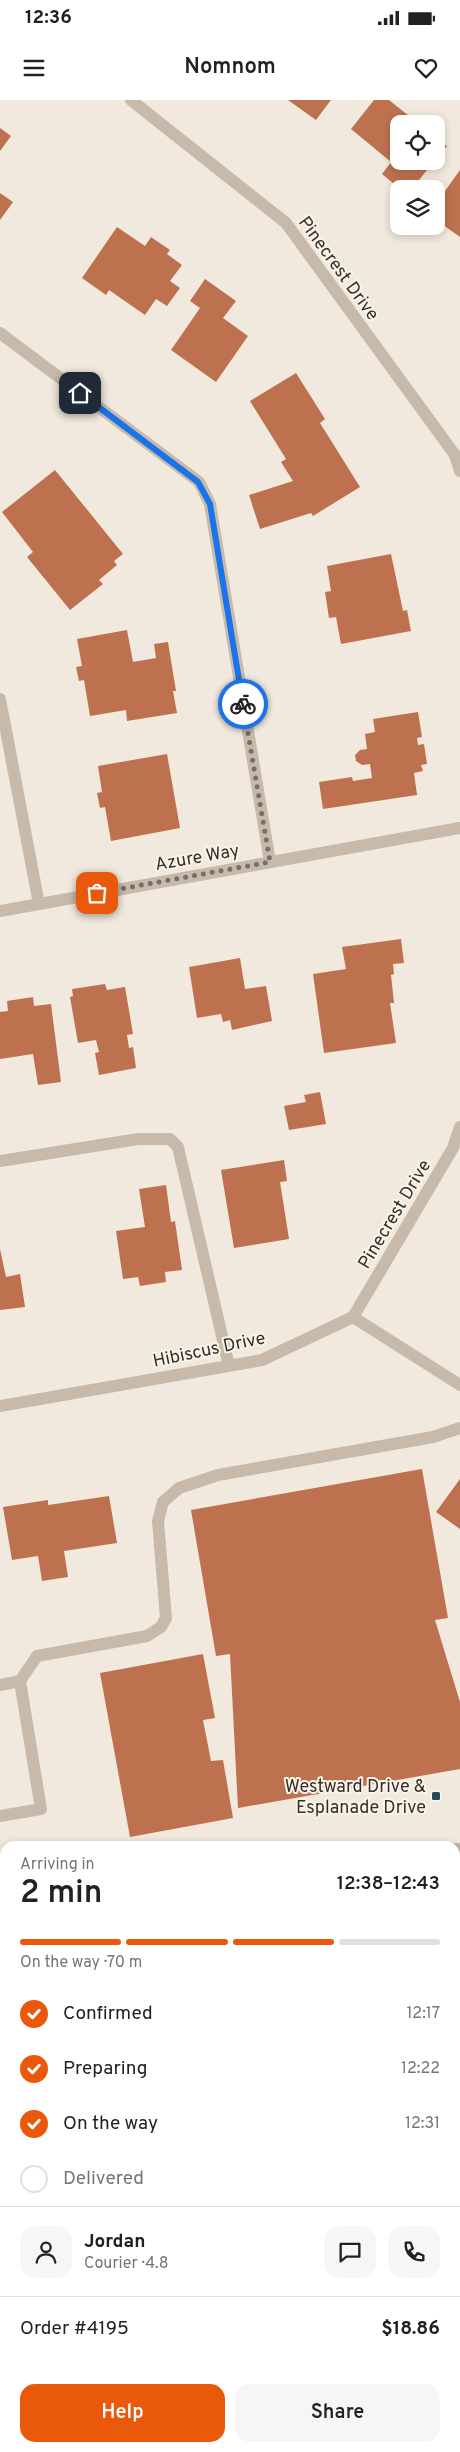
<!DOCTYPE html>
<html lang="en">
<head>
<meta charset="utf-8">
<style>
	body { margin:0; font-family:Overpass,sans-serif; background:#f6f6f6; color:#202124; height:100vh; display:flex; flex-direction:column; font-size:19px; white-space:nowrap }
	* { box-sizing:border-box; margin:0 }
	p { font-size:16px; color:#757577 }
	.icon { flex:none; width:28px; height:28px; fill:none; stroke:currentColor; stroke-width:2; stroke-linecap:round; stroke-linejoin:round }
	.map { position:relative; flex:1; overflow:hidden }
	.sheet { position:absolute; left:0px; top:1741px; width:460px; height:611px; display:flex; flex-direction:column; background:#fff; border-radius:15px 15px 0 0; box-shadow:0 2px 8px #0003 }
	.sheet>* { flex:none }
	.controls { position:absolute; left:390px; top:15px; display:grid; gap:10px }
	.controls a { display:grid; place-items:center; width:55px; height:55px; border-radius:10px; background:#fff; box-shadow:0 2px 8px #0003; font-size:25px }
	.pin { position:absolute; display:grid; place-items:center; width:42px; height:42px; color:#fff; margin:-21px; border-radius:10px; box-shadow:0 2px 8px #0006 }
	.courier { position:absolute; display:grid; place-items:center; width:50px; height:50px; margin:-25px; border:4px solid #1a73e8; border-radius:50%; background:#fff; color:#222; box-shadow:0 1px 6px #0007 }
	.summary em { font-style:normal; font-weight:600 }
	.summary div { display:flex; flex-direction:column-reverse }
	.summary { display:flex; align-items:center; justify-content:space-between; height:85px; padding:0 20px }
	h1 { font-size:32px; font-weight:600; line-height:38px }
	.bar { display:grid; grid-template-columns:repeat(4,1fr); gap:8px 5px; align-content:center; height:60px; padding:0 20px }
	.bar i { height:6px; border-radius:4px; background:#e0e0e0 }
	.bar .active { background:#ea580c }
	.bar p { grid-column:span 4 }
	.line { display:flex; align-items:center; gap:12px; padding:0 20px; border-top:1px solid #e0e0e0 }
	.line div { flex:1 }
	.round { display:grid; place-items:center; flex:none; width:52px; height:52px; border-radius:15px; background:#f6f6f6 }
	ol { padding:0 20px; list-style:none }
	li { display:flex; align-items:center; gap:15px; height:55px }
	li p { margin-inline-start:auto }
	li .icon { padding:5px; border-radius:50%; background:#ea580c; color:#fff; stroke-width:4 }
	li:last-child { color:#757577 }
	li i { width:28px; height:28px; border:2px solid #e0e0e0; border-radius:50% }
	.primary-button { display:flex; gap:10px; margin-top:auto; padding:10px 20px }
	.primary-button a { flex:1; height:58px; border-radius:15px; background:#ea580c; color:#fff; font-size:20px; font-weight:600; line-height:58px; text-align:center }
	.primary-button a+a { background:#f6f6f6; color:#202124 }
	.status { display:flex; justify-content:space-between; align-items:center; height:35px; padding:0 25px; background:#fff; direction:ltr }
	.status svg { height:14px; fill:currentColor }
	header { display:flex; justify-content:space-between; align-items:center; height:65px; padding:0 20px; background:#fff; font-size:22px; font-weight:600 }
	.map>svg:first-child { display:block }
</style>
</head>
<body>
<div class="status"><b>12:36</b><svg viewBox="0 0 49 12"><path d="M0 12V9h3v3zM5 12V6h3v6zM10 12V3h3v9zM15 12V0h3v12zM26 1h20v11H26zM47 4h2v5h-2z"/></svg></div>
<header><svg class="icon" aria-label="menu" viewBox="0 0 24 24"><path d="M4 6h16M4 12h16M4 18h16"/></svg>Nomnom<svg class="icon" aria-label="heart" viewBox="0 0 24 24"><path d="M12 20l-8-8c-3-5 5-10 8-4 3-6 11-1 8 4z"/></svg></header>
<div class="map">
<svg width="460" height="2352" viewBox="0 0 460 2352">
	<rect width="100%" height="100%" fill="#f1e9dd"/>
	<path fill="#b1bf9e" d="M455,2184L460,2186V2352H274L276,2348H455Z"/>
	<g fill="none" stroke-linecap="round" stroke-linejoin="round">
		<path stroke="#7ea7ac" stroke-width="39" d="M455,1894L460,1887
			M119,2352L123,2348"/>
	</g>
	<path fill="#be714e" d="M288,0H331L316,20Z
		M374,0H389L419,24H399V61H434L412,89H400L382,74L391,62L351,29Z
		M0,28L11,36L0,51Z
		M436,38L447,46L436,59Z
		M460,70V137L436,120V113L445,101L440,98Z
		M0,93L13,102L0,120Z
		M117,127L145,146L151,137L170,150L167,154L182,165L170,181L180,188L167,206L156,199L145,215L109,190L106,195L82,178Z
		M205,179L236,201L223,218L248,236L216,282L171,250L200,208L190,201Z
		M296,273L325,319L320,323L360,387L313,416L311,413L260,429L249,395L293,381L281,362L286,359L250,301Z
		M55,370L123,454L114,461L117,465L99,480L103,484L70,510L27,457L33,452L2,412Z
		M391,454L403,511L407,510L411,531L341,544L336,517L329,518L325,492L331,491L327,466Z
		M127,530L133,562L156,558L154,544L168,542L176,591H173L177,613L127,621L126,610L90,616L84,580L79,581L76,567L82,566L77,539Z
		M418,612L422,637L417,638L418,645L424,644L427,664L421,665L423,671L414,673L417,695L323,709L319,682L352,677L353,681L372,678L370,664L362,665L356,661L355,655L360,650L367,649L365,634L375,632L373,619Z
		M167,654L180,728L111,741L105,707L100,708L97,693L102,692L98,666Z
		M401,839L404,863L393,864L394,874L391,875L394,903H390L396,943L324,953L313,874L346,869L342,847Z
		M240,858L245,889L266,886L272,921L232,930L230,920L223,922L221,914L197,918L189,867Z
		M105,884L107,890L125,887L133,934L127,935L129,948L133,947L136,968L99,975L95,953L99,952L96,940L78,943L70,897L73,896L72,889Z
		M33,897L34,906L51,904L61,982L38,985L33,954L0,959V912L8,911L7,901Z
		M320,992L326,1024L289,1030L284,1006L306,1002L304,995Z
		M284,1060L287,1081L280,1082L289,1139L234,1148L221,1070Z
		M166,1085L171,1122L175,1121L182,1170L165,1172L166,1182L140,1186L138,1177L123,1179L116,1131L145,1127L139,1089Z
		M0,1149L6,1177L20,1174L25,1207L0,1210Z
		M422,1369L448,1518L435,1520L460,1602V1669L238,1708L230,1554L216,1556L191,1410Z
		M460,1379V1429L436,1412Z
		M109,1396L117,1443L64,1451L68,1477L42,1481L38,1456L12,1460L3,1407L48,1400V1405Z
		M203,1554L215,1618L203,1620L211,1661L223,1660L233,1718L130,1737L100,1573Z
		M5,1959V2192L0,2193V1960Z
		M455,2092L460,2093V2168L455,2166Z"/>
	<g fill="none" stroke-linecap="round" stroke-linejoin="round">
		<path stroke="#c8baaa" stroke-width="12" d="M131,0L286,123L455,355L460,371
			M0,233L199,382L210,404L270,762
			M0,599L39,804
			M0,811L460,728
			M0,1061L138,1039H170L178,1047L229,1266
			M353,1217L453,1048L460,1027
			M0,1306L262,1260L353,1217L460,1285
			M20,1581L37,1556L147,1536L161,1527L166,1518L158,1421L163,1402L179,1388L218,1375L433,1337L460,1328
			M0,1585L20,1581L41,1709L0,1716
			M455,1749H460
			M455,1777L460,1770
			M455,1816L460,1815
			M0,1819H5
			M0,1893L5,1892
			M26,2352L29,2348"/>
	</g>
	<g fill="none" stroke-linecap="round" stroke-linejoin="round">
		<path stroke="#776f68" stroke-width="5" stroke-dasharray="0 9" d="M97,793L270,762L243,604"/>
		<path stroke="#1a73e8" stroke-width="6" d="M80,293L198,382L210,404L243,604"/>
	</g>
	<rect fill="#214e55" stroke="#f9f3e9" stroke-width="2" x="431" y="1691" width="10" height="10" rx="2.5"/>
	<g text-anchor="middle" stroke-width="4" stroke-linejoin="round" paint-order="stroke">
		<g font-size="18" fill="#362e29" stroke="#f9f3e9">
			<text transform="translate(339 168) rotate(54)" y="6">Pinecrest Drive</text>
			<text transform="translate(197 757) rotate(-10)" y="6">Azure Way</text>
			<text transform="translate(394 1114) rotate(-59)" y="6">Pinecrest Drive</text>
			<text transform="translate(209 1249) rotate(-12)" y="6">Hibiscus Drive</text>
		</g>
		<g font-size="18" fill="#362e29" stroke="#f9f3e9" text-anchor="end">
			<text x="426" y="1692">Westward Drive &amp;<tspan x="426" dy="21">Esplanade Drive</tspan></text>
		</g>
	</g>
</svg>
<div class="controls">
<a><svg class="icon" aria-label="locate" viewBox="0 0 24 24"><circle cx="12" cy="12" r="6"/><path d="M12 2v4M12 18v4M2 12h4M18 12h4"/></svg></a>
<a><svg class="icon" aria-label="layers" viewBox="0 0 24 24"><path d="M12 4l9 5-9 5-9-5zM3 14l9 5 9-5"/></svg></a>
</div>
<div class="pin" style="left:97px;top:793px;background:#ea580c"><svg class="icon" aria-label="bag" viewBox="0 0 24 24"><path d="M5 8h14l-1 12H6zM9 8a3 3 0 0 1 6 0"/></svg></div>
<div class="pin" style="left:80px;top:293px;background:#1f2937"><svg class="icon" aria-label="home" viewBox="0 0 24 24"><path d="M3 11l9-7 9 7M6 9v11h12V9"/></svg></div>
<div class="courier" style="left:243px;top:604px"><svg class="icon" aria-label="bike" viewBox="0 0 24 24"><circle cx="6" cy="16" r="4"/><circle cx="18" cy="16" r="4"/><path d="M6 16l4-8h5l3 8M10 8l3 8H6M13 5h3"/></svg></div>
<section class="sheet">
<div class="summary"><div><h1>2 min</h1><p>Arriving in</p></div><em>12:38–12:43</em></div>
<div class="bar"><i class="active"></i><i class="active"></i><i class="active"></i><i></i><p>On the way · 70 m</p></div>
<ol>
<li><svg class="icon" aria-label="check" viewBox="0 0 24 24"><path d="M5 12l5 5 9-10"/></svg>Confirmed<p>12:17</p></li>
<li><svg class="icon" aria-label="check" viewBox="0 0 24 24"><path d="M5 12l5 5 9-10"/></svg>Preparing<p>12:22</p></li>
<li><svg class="icon" aria-label="check" viewBox="0 0 24 24"><path d="M5 12l5 5 9-10"/></svg>On the way<p>12:31</p></li>
<li><i></i>Delivered</li>
</ol>
<div class="line" style="height:90px"><a class="round"><svg class="icon" aria-label="person" viewBox="0 0 24 24"><circle cx="12" cy="8" r="4"/><path d="M4 21q1-7 8-7t8 7"/></svg></a><div><b>Jordan</b><p>Courier · 4.8</p></div><a class="round"><svg class="icon" aria-label="chat" viewBox="0 0 24 24"><path d="M4 5h16v11H9l-5 4z"/></svg></a><a class="round"><svg class="icon" aria-label="phone" viewBox="0 0 24 24"><path d="M5 4h4l2 5-3 2q2 4 5 5l2-3 5 2v4C11 20 4 13 5 4z"/></svg></a></div>
<div class="line" style="height:65px"><div>Order #4195</div><b>$18.86</b></div>
<div class="primary-button"><a>Help</a><a>Share</a></div>
</section>
</div>
</body>
</html>
